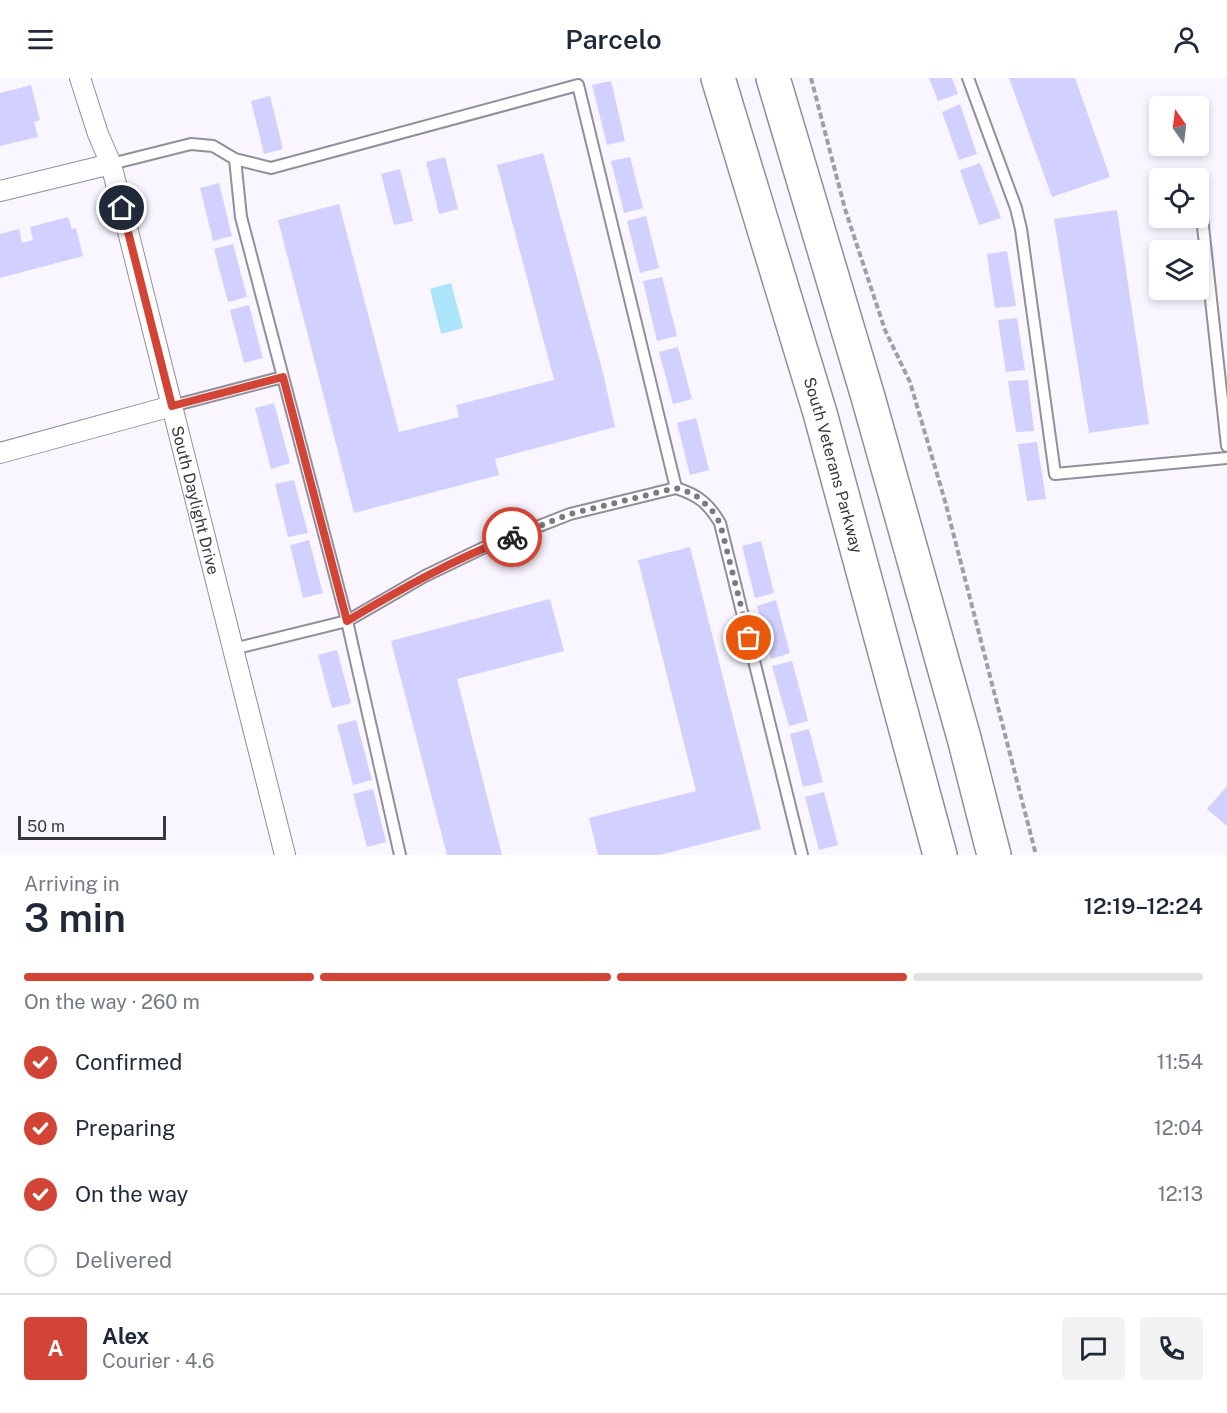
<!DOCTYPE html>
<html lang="en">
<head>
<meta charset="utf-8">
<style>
	body { margin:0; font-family:"Public Sans",sans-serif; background:#f2f2f3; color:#1f2937; height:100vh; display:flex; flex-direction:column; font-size:22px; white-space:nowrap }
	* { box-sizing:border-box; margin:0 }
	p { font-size:20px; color:#747a83 }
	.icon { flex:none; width:33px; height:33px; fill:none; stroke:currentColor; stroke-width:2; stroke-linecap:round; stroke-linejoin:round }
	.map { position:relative; height:777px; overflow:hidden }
	.details { display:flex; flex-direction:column; background:#fff; flex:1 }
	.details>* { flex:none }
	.needle { width:39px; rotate:346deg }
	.controls { position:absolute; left:1149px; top:18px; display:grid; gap:12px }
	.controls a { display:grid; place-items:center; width:60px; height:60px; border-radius:6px; background:#fff; box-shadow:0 3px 9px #0003; font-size:30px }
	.scale { position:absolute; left:18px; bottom:15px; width:148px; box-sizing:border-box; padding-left:6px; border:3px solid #38373c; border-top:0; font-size:16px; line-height:21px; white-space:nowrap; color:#38373c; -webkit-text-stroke:4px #f9f6ff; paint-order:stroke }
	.pin { position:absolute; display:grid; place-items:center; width:51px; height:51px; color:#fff; margin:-26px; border:3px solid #fff; border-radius:50%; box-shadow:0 2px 6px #0007 }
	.courier { position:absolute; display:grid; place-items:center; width:60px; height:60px; margin:-30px; border:4px solid #d14436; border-radius:50%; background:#fff; color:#222; box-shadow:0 2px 8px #0007 }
	.headline em { font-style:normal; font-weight:600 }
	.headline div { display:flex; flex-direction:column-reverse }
	.headline { display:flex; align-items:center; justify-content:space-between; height:102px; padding:0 24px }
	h1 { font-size:39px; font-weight:600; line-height:45px }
	.bar { display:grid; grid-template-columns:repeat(4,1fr); gap:9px 6px; align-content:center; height:72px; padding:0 24px }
	.bar i { height:8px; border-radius:4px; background:#e0e1e3 }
	.bar .current { background:#d14436 }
	.bar p { grid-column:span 4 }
	.line { display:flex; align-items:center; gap:15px; padding:0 24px; border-top:2px solid #e0e1e3 }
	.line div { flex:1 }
	.round { display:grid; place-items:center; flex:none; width:63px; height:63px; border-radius:6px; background:#f2f2f3 }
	ol { padding:0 24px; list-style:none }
	li { display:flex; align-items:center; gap:18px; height:66px }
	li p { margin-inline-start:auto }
	li .icon { padding:6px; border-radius:50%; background:#d14436; color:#fff; stroke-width:4 }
	li:last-child { color:#747a83 }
	li i { width:33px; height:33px; border:3px solid #e0e1e3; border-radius:50% }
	header { display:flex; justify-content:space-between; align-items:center; height:78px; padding:0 24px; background:#fff; font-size:27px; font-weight:600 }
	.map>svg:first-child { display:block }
</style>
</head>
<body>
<header><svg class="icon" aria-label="menu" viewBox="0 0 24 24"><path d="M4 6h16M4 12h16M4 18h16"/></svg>Parcelo<svg class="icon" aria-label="person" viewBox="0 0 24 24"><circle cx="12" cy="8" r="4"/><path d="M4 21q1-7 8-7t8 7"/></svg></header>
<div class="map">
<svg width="1227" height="777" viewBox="0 0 1227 777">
	<rect width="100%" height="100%" fill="#f9f6ff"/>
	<path fill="#ace4f9" d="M451,205L463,250L441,256L430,211Z"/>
	<path fill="#d2d0fe" d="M929,0H952L958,16L938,23Z
		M1009,0H1075L1110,99L1052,119Z
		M611,3L625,63L607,67L592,7Z
		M31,7L40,42L34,44L38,59L0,68V15Z
		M270,18L283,71L264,76L251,23Z
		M960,26L977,76L959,82L942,34Z
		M543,75L603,295L615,349L495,381L499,397L354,435L278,142L339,126L399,354L459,339L456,327L554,302L497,87Z
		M445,79L458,131L439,136L426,84Z
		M630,79L643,130L624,135L611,83Z
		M980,85L1001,140L979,147L960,92Z
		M400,91L413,143L394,147L381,96Z
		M219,105L232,158L213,163L200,110Z
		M1117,132L1149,346L1089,355L1054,141Z
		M646,138L659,190L640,195L627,143Z
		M68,139L72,151L76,150L83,178L0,200V156L19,151L22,165L33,162L30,149Z
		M233,166L247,219L228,224L214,171Z
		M1007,173L1016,228L995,230L987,176Z
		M662,199L677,258L657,263L643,203Z
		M249,227L263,280L244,285L230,232Z
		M1017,240L1025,292L1006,294L998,242Z
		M678,269L692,321L673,326L659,274Z
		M1028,302L1034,353L1016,354L1008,303Z
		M274,325L290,385L271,391L255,330Z
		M696,340L709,392L690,397L677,345Z
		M1037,364L1046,421L1027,423L1018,366Z
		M294,402L308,455L288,459L275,406Z
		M309,462L323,515L303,520L290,467Z
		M761,463L774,515L755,520L742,468Z
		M690,469L761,751L659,777H598L589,740L696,713L638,482Z
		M550,521L564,573L457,601L502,777H447L391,563Z
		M776,522L790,575L771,581L757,528Z
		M337,572L351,625L332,630L318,577Z
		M792,583L808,643L789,648L772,588Z
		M356,642L372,702L353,707L337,647Z
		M809,651L823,704L803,709L790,656Z
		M1227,708V748L1207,731Z
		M373,711L386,764L367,769L353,716Z
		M824,714L838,767L819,772L805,719Z"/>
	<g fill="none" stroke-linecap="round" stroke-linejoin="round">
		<g stroke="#928e9a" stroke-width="14">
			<path id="service" d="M968,0L1016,130L1021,151L1055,396L1227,380
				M111,86L191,66L213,68L235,81
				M1202,139L1227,368
				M172,328L283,299
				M676,410C698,417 708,425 720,445L802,777
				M233,571L347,543L425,498L483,470L570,436L676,410L578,7L271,90L235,81L241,139L347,543L400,777"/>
		</g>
		<g stroke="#928e9a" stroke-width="22">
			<g id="minor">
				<path id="s1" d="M80,0L98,56L111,86L285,777"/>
				<path d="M0,113L111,86"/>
				<path d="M0,375L172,328"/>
			</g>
		</g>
		<g stroke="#928e9a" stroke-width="36">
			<g id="trunk">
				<path id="s2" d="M718,0L820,335L940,777"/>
				<path d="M773,0L868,319L964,660L994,777"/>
			</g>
		</g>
		<path stroke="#a19fa6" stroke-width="4" stroke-dasharray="6 3" stroke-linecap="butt" d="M811,0L845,131L885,252L910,304L945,423L1036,777"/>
		<use href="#service" stroke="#fff" stroke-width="10"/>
		<use href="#minor" stroke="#fff" stroke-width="20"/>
		<use href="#trunk" stroke="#fff" stroke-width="33"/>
	</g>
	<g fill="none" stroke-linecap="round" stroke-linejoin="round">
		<path stroke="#7c7a80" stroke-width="6" stroke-dasharray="0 10.8" d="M512,459L570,436L676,410L694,416L711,431L720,445L749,560"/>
		<path stroke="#d14436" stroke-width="8" d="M122,130L172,328L283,299L347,543C401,511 454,481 512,459"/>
	</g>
	<g text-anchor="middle" stroke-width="5" stroke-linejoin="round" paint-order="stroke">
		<g font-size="16" fill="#38373c" stroke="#f9f6ff">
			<text dy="6" stroke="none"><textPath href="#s2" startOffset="404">South Veterans Parkway</textPath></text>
			<text dy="6" stroke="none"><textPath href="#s1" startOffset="438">South Daylight Drive</textPath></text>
		</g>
	</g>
</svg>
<div class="controls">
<a><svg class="needle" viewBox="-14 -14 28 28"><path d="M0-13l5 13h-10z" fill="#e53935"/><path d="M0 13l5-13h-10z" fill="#747a83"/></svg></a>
<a><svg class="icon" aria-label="locate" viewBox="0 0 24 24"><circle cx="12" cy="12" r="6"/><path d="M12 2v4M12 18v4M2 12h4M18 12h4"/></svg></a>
<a><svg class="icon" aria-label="layers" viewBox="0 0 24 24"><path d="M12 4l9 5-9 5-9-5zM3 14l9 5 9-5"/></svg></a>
</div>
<div class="scale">50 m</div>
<div class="pin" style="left:749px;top:560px;background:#ea580c"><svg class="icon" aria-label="bag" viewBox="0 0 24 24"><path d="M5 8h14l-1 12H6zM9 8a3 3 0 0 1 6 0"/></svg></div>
<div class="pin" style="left:122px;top:130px;background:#1f2937"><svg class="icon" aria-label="home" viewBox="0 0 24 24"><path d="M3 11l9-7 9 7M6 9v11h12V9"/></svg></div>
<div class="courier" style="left:512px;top:459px"><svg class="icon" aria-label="bike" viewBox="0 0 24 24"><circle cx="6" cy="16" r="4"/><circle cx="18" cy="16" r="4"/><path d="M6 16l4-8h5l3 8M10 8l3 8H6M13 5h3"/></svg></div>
</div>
<section class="details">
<div class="headline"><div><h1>3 min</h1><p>Arriving in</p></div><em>12:19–12:24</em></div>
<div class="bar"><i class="current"></i><i class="current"></i><i class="current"></i><i></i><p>On the way · 260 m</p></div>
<ol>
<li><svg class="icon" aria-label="check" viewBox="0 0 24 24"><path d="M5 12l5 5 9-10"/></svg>Confirmed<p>11:54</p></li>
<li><svg class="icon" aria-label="check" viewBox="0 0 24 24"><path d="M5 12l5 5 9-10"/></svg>Preparing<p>12:04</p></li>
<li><svg class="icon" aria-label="check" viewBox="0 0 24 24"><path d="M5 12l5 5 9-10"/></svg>On the way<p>12:13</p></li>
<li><i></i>Delivered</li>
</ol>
<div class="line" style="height:108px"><b class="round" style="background:#d14436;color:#fff">A</b><div><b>Alex</b><p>Courier · 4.6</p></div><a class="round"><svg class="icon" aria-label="chat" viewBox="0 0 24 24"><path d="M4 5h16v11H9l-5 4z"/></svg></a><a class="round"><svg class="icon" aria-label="phone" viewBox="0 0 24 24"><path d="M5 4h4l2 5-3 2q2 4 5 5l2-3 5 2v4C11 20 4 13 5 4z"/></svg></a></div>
</section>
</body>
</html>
